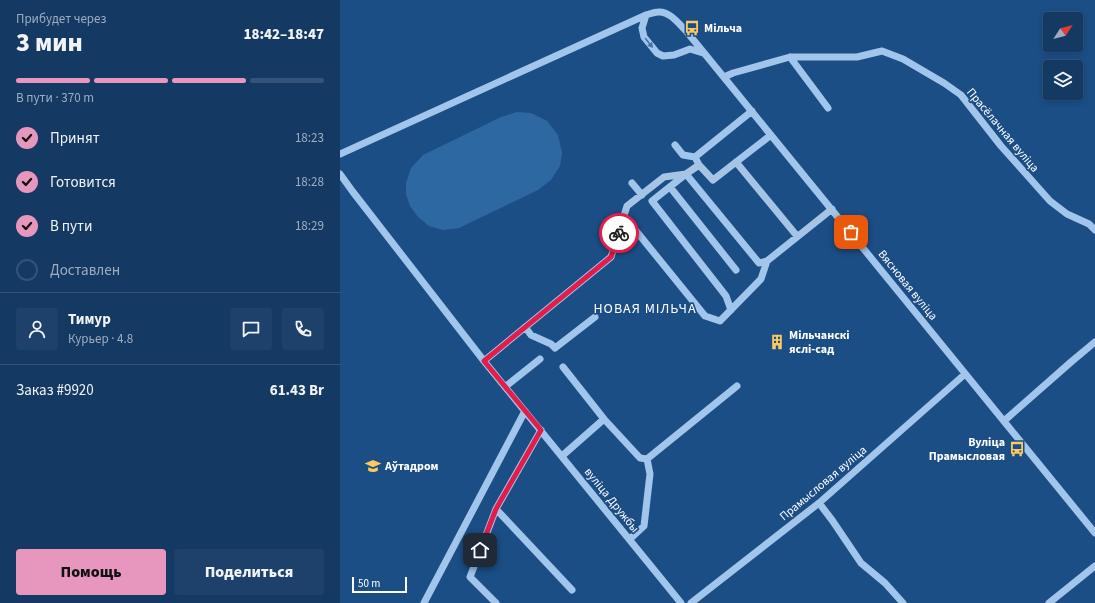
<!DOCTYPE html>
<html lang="ru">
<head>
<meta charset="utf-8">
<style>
	body { margin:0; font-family:"Source Sans 3",sans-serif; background:#1d416a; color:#f1f3f6; height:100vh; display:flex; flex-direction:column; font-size:15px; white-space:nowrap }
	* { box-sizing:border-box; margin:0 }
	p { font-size:13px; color:#9dadbf }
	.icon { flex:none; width:22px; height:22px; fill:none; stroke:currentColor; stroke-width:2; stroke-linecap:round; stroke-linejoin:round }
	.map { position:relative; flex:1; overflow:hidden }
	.side { display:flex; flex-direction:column; background:#143a64; width:340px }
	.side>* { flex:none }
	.needle { width:26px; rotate:54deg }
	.tools { position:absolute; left:703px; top:12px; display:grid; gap:8px }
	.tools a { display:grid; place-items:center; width:40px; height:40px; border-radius:4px; background:#143a64; box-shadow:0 2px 6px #0003,0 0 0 1px #335478; font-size:20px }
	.scale { position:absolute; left:12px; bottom:10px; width:55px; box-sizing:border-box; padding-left:4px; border:2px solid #fff; border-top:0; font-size:11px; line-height:14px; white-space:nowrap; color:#fff; -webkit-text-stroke:3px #1b4e85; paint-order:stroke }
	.pin { position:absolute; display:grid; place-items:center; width:34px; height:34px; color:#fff; margin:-17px; border-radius:8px; box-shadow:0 2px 6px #0006 }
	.courier { position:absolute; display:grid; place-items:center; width:40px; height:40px; margin:-20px; border:3px solid #e11d48; border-radius:50%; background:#fff; color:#222; box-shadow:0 1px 5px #0007 }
	.head em { font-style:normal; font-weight:800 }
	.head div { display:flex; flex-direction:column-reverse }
	.head { display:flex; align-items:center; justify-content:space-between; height:68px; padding:0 16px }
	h1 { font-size:26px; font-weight:800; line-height:30px }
	.bar { display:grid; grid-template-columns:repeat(4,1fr); gap:6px 4px; align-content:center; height:48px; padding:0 16px }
	.bar i { height:5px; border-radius:3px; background:#335478 }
	.bar .current { background:#e797bd }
	.bar p { grid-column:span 4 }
	.line { display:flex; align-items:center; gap:10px; padding:0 16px; border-top:1px solid #335478 }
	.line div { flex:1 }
	.round { display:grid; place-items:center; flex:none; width:42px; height:42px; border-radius:4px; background:#1d416a }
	ol { padding:0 16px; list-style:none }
	li { display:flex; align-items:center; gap:12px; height:44px }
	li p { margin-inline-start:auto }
	li .icon { padding:4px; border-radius:50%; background:#e797bd; color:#111; stroke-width:4 }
	li:last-child { color:#9dadbf }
	li i { width:22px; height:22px; border:2px solid #335478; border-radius:50% }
	.primary-button { display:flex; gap:8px; margin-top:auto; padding:8px 16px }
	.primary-button a { flex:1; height:46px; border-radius:4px; background:#e797bd; color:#111; font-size:16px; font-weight:800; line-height:46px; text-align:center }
	.primary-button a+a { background:#1d416a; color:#f1f3f6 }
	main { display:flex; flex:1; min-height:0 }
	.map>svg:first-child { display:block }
</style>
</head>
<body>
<main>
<section class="side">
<div class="head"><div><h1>3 мин</h1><p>Прибудет через</p></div><em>18:42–18:47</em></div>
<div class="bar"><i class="current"></i><i class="current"></i><i class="current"></i><i></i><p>В пути · 370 m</p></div>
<ol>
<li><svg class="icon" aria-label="check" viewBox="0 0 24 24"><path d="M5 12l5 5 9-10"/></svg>Принят<p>18:23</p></li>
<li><svg class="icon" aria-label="check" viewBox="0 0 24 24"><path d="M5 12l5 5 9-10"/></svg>Готовится<p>18:28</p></li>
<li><svg class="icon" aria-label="check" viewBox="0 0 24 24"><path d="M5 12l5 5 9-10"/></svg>В пути<p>18:29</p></li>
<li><i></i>Доставлен</li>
</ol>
<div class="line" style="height:72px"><a class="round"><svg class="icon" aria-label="person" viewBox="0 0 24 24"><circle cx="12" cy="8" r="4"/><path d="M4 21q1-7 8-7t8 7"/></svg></a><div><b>Тимур</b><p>Курьер · 4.8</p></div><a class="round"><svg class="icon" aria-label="chat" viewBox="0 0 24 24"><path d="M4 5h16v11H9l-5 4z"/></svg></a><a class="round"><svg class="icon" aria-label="phone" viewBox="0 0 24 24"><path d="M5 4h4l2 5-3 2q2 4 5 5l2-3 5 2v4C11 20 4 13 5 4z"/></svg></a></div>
<div class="line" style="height:52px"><div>Заказ #9920</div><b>61.43 Br</b></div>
<div class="primary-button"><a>Помощь</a><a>Поделиться</a></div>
</section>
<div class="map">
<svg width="755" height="603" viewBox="0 0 755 603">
	<rect width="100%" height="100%" fill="#1b4e85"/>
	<path fill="#2e68a3" d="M177,112L191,113L207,121L218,135L222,153L220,166L211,180L198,190L119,228L103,230L89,226L78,217L70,206L66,194V183L71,168L83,155L161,117Z"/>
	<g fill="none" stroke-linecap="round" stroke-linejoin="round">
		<path stroke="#a2c6eb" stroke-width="7" d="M306,15L302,28L304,37L317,53L323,56L334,55L350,49L363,53
			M450,57L488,108
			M384,77L393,73L450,57H517L542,51L563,59L604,83L621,95L661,146L710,201L727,214L749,224L755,230
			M412,111L355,157L359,165L373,180L431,135
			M335,145L343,155L355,157
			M0,154L306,15C310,14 314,12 318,12C330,11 339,24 347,32L755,533
			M396,162L457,236
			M0,174L13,192L144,361L341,603
			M292,183L302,195
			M330,187L396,270
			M284,216L365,316L380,321L421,279L427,261L492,209
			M391,310L386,296L312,201L346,174L419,263L427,261
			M185,327L191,335L211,344L215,348L255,317
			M144,361L271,257L287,206L324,177L346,174L359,165
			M165,387L200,359
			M264,419L300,458L307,459
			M664,421L731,362L755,342
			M222,456L264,419L223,367
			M479,503L492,520L521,563L545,583L563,603
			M156,509L232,590
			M290,539L304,526L310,474L307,459L397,386
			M84,603L185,411
			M156,603L130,577L156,509L201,430
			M351,603L479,503L625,374
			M709,603L755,566"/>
	</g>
	<defs><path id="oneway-solid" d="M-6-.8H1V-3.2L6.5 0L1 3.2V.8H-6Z"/></defs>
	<use fill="#4472a4" href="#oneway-solid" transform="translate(309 43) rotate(51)"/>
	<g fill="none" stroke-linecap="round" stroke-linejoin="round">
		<path stroke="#afc1d4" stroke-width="4" stroke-dasharray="0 7.2" d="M279,233L287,206L324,177L346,174L359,165L373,180L396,162L457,236L492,209L511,232"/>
		<path stroke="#e11d48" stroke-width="5" d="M140,550L156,509L201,430L144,361L271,257L279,233"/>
	</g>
	<defs>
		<g id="bus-bare" transform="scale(1.2)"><path d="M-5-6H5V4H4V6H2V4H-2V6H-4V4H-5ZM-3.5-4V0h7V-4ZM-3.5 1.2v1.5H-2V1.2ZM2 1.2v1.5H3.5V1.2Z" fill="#fcc85f" stroke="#1b4e85" stroke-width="2.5" paint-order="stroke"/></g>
		<g id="building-bare" transform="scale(1.2)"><path d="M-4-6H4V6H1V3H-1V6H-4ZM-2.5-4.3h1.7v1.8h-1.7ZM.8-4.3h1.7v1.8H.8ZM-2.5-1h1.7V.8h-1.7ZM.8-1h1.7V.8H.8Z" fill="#fcc85f" stroke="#1b4e85" stroke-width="2.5" paint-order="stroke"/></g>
		<g id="school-bare" transform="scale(1.2)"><path d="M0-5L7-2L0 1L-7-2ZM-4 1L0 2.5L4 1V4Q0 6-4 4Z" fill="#fcc85f" stroke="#1b4e85" stroke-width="2.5" paint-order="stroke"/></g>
	</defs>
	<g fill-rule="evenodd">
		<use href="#bus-bare" x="352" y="28"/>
		<use href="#building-bare" x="437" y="342"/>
		<use href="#bus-bare" x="677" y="449"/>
		<use href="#school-bare" x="33" y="466"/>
	</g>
	<g text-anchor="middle" stroke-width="3.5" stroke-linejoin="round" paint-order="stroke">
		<g font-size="12" font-weight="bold" fill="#fff" stroke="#1b4e85" text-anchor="start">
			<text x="364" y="32">Мільча</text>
			<text x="449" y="339">Мільчанскі<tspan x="449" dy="14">яслі-сад</tspan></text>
			<text x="665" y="446" text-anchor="end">Вуліца<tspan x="665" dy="14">Прамысловая</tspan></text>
			<text x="45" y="470">Аўтадром</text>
		</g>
		<g font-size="12" fill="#fff" stroke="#1b4e85">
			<text transform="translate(663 130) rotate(50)" y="4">Прасёлачная вуліца</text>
			<text transform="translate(568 285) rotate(51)" y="4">Вясновая вуліца</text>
			<text transform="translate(483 483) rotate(-40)" y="4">Прамысловая вуліца</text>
			<text transform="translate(272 500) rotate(51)" y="4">вуліца Дружбы</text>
		</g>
		<g font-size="14" letter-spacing="1" fill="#fff" stroke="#1b4e85">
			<text x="305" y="313">НОВАЯ МІЛЬЧА</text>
		</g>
	</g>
</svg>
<div class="tools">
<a><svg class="needle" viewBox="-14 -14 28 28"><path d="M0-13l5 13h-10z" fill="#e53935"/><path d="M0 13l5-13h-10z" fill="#9dadbf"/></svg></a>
<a><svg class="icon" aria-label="layers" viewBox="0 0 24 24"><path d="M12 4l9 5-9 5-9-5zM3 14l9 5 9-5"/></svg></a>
</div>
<div class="scale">50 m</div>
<div class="pin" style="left:511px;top:232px;background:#ea580c"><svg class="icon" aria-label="bag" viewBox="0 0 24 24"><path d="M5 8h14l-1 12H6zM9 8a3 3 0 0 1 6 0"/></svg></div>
<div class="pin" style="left:140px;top:550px;background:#1f2937"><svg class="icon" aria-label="home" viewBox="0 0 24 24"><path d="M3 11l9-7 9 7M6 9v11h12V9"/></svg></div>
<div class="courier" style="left:279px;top:233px"><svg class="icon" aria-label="bike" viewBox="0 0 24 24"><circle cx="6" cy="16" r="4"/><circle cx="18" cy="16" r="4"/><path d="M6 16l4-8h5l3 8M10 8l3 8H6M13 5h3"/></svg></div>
</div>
</main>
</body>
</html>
